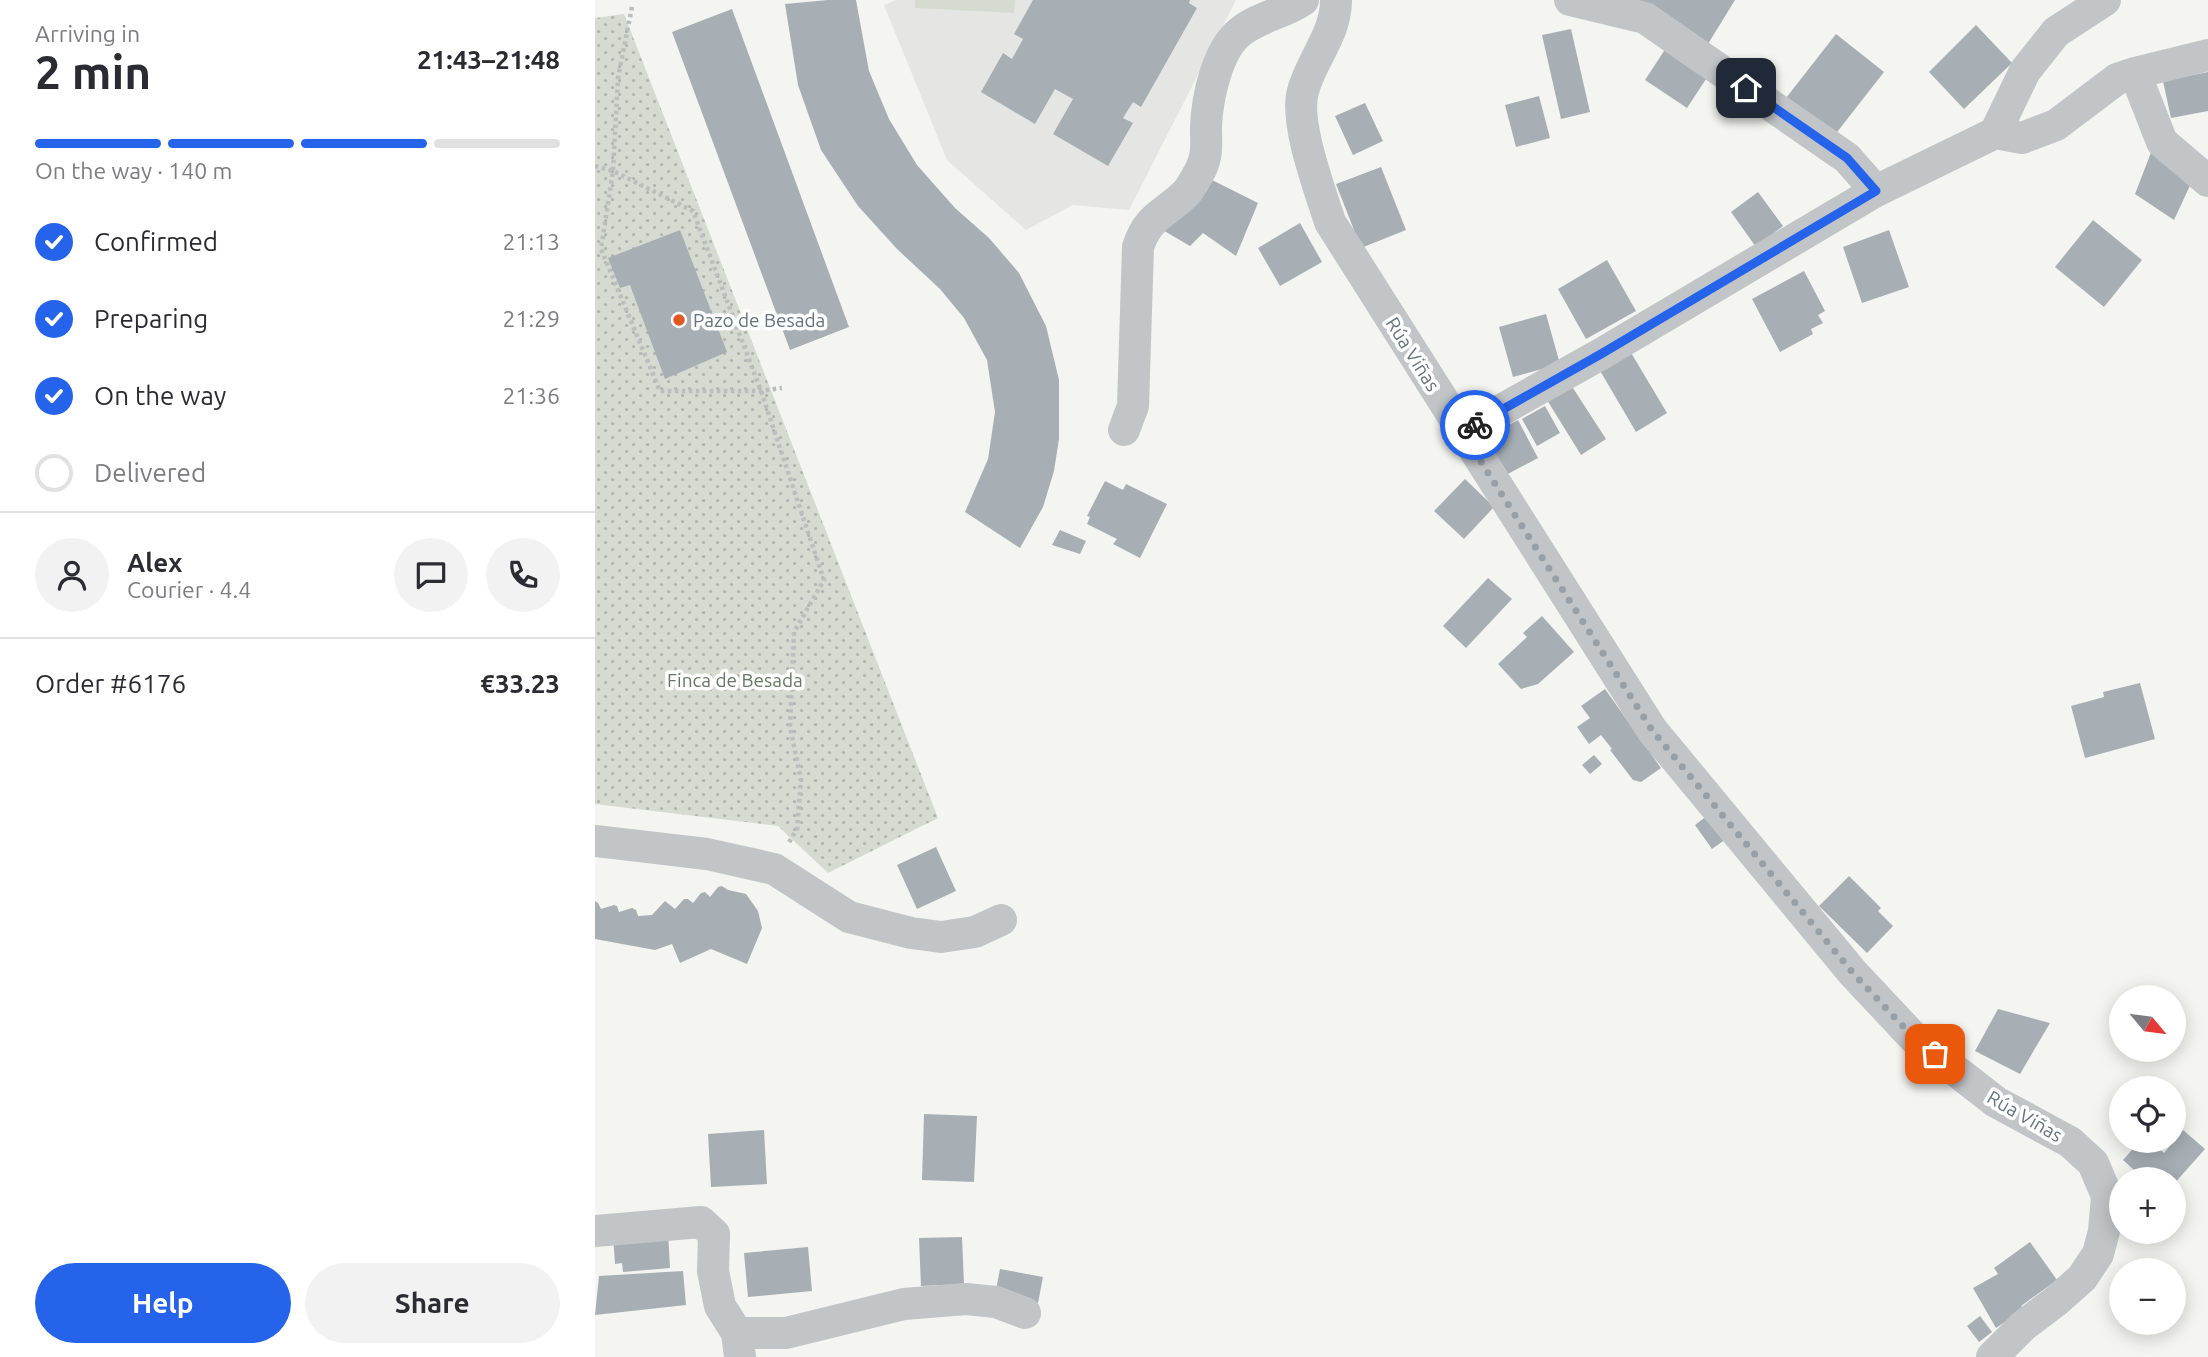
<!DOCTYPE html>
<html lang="en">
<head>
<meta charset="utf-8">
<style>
	body { margin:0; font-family:Ubuntu,sans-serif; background:#f2f2f3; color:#2b2b33; height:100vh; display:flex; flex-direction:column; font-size:26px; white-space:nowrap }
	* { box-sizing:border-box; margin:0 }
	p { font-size:23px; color:#7c7c81 }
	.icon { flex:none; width:38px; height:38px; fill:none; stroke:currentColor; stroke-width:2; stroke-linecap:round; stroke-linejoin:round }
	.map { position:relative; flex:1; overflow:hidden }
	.side { display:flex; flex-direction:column; background:#fff; width:595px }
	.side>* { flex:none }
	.needle { width:46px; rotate:119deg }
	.tools { position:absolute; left:1514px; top:985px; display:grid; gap:14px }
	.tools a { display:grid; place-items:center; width:77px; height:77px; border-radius:50%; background:#fff; box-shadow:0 4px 18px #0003; font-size:35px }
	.pin { position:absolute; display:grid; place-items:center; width:60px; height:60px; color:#fff; margin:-30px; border-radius:14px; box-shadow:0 4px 10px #0006 }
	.courier { position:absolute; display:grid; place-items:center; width:70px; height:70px; margin:-35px; border:5px solid #2563eb; border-radius:50%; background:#fff; color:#222; box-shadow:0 2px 9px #0007 }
	.summary em { font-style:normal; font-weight:700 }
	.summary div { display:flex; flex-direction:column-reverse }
	.summary { display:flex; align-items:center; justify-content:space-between; height:119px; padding:0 35px }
	h1 { font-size:46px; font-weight:700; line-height:52px }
	.bar { display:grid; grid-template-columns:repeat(4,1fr); gap:10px 7px; align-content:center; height:84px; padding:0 35px }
	.bar i { height:9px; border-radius:5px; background:#e1e1e2 }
	.bar .current { background:#2563eb }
	.bar p { grid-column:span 4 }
	.line { display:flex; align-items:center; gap:18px; padding:0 35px; border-top:2px solid #e1e1e2 }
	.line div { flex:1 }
	.round { display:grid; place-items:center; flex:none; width:74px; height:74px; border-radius:37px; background:#f2f2f3 }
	ol { padding:0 35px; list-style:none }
	li { display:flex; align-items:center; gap:21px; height:77px }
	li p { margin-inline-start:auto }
	li .icon { padding:7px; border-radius:50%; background:#2563eb; color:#fff; stroke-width:4 }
	li:last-child { color:#7c7c81 }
	li i { width:38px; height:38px; border:4px solid #e1e1e2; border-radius:50% }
	.button { display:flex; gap:14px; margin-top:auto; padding:14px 35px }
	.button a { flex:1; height:80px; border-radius:42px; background:#2563eb; color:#fff; font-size:28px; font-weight:700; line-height:80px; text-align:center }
	.button a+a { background:#f2f2f3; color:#2b2b33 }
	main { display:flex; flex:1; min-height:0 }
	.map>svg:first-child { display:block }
</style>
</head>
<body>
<main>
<section class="side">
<div class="summary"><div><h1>2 min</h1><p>Arriving in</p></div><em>21:43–21:48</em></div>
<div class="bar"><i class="current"></i><i class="current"></i><i class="current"></i><i></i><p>On the way · 140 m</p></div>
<ol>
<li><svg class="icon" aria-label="check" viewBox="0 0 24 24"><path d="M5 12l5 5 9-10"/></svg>Confirmed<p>21:13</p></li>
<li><svg class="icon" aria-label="check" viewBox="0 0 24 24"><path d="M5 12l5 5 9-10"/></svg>Preparing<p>21:29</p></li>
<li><svg class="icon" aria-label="check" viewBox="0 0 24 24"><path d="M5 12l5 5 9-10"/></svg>On the way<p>21:36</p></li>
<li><i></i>Delivered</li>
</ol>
<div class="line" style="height:126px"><a class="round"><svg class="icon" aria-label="person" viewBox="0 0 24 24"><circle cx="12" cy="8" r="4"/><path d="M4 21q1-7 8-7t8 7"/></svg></a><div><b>Alex</b><p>Courier · 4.4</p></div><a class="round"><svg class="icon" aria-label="chat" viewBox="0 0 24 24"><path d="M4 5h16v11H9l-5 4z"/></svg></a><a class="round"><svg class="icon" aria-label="phone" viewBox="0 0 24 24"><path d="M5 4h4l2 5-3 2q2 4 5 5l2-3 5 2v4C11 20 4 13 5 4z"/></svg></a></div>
<div class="line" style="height:91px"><div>Order #6176</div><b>€33.23</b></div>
<div class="button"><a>Help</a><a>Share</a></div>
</section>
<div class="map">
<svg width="1613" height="1357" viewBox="0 0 1613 1357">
	<defs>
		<pattern id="park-dots" width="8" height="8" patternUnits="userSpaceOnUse" patternTransform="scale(1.75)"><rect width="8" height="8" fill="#d5dbd1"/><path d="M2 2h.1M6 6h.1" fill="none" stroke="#b0b6af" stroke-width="1.8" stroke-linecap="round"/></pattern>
	</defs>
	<rect width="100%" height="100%" fill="#f4f4f0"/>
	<path fill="#e5e6e4" d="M301,0H641L534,210L478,205L431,230L352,160L289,5Z"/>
	<path fill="url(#park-dots)" d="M29,14L343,818L233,873L183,826L0,804V18Z"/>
	<path fill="#d5dbd1" d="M320,0H420L419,13L320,8Z"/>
	<path fill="#a7afb5" d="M233,0H261L274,71L294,119L322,165L360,208L394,238L424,273L451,326L464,380V439L459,471L448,507L425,548L370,512L393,459L400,412L392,360L369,318L345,289L302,249L263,206L226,150L203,85L190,4Z
		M438,0H595L594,3L602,8L546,107L538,102L528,118L538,123L513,166L458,134L478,99L460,89L440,124L386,92L408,53L417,59L428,39L419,34Z
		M1036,0H1140L1113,44Z
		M137,9L254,327L195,350L77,32Z
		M1381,25L1417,63L1369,109L1334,72Z
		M976,29L995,112L966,119L947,35Z
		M1241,34L1289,72L1239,136L1191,98Z
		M1071,48L1113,76L1092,108L1050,80Z
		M1613,72V111L1576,118L1568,81Z
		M944,96L955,138L921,147L910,105Z
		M770,103L788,141L758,155L740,116Z
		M1557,150L1599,177L1579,220L1540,194Z
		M786,167L811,230L766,248L741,184Z
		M615,179L663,203L641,256L608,233L595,246L566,229Z
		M1163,192L1188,226L1161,247L1136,212Z
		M1498,220L1547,260L1509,307L1460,267Z
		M705,223L727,262L685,286L663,248Z
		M85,230L132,352L70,379L35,285L25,288L13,258Z
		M1294,230L1314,287L1267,303L1248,247Z
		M1012,260L1041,311L991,339L963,289Z
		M1209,271L1230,311L1223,315L1228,323L1216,329L1218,334L1185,352L1157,299Z
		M951,314L965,364L918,377L904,327Z
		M1035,351L1072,413L1041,432L1004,369Z
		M976,385L1011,439L986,455L952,400Z
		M950,406L965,433L942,446L927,419Z
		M923,420L943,458L909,476L889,438Z
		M870,479L899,507L869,539L839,511Z
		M510,481L528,490L531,484L572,504L545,558L518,544L522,539L492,524L495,517L492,516Z
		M465,530L491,541L485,554L457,545Z
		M893,578L917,599L871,648L848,626Z
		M947,616L979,652L943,684L926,689L903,664L932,637L928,633Z
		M1545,683L1560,739L1490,758L1476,706L1509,697L1508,692Z
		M1010,689L1066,768L1046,782L1038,780L1015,750L1017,749L1006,735L994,744L982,727L995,718L986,706Z
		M999,755L1007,764L995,774L987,765Z
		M1113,815L1131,839L1117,849L1100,825Z
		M341,847L361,891L322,909L302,865Z
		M1254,876L1286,908L1283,911L1298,926L1272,953L1224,906Z
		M127,886L133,890L151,894L163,911L167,928L152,964L116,949L85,963L77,944L60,950L0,939V901L3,903L6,909L19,905L22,906L24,912L37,908L41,910L43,916L57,915L70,901L80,909L89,899H93L98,903L106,893L110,892L115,897L123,887Z
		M1403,1009L1455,1023L1425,1074L1380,1051Z
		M329,1114L382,1116L379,1182L327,1180Z
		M169,1130L172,1184L116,1187L113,1134Z
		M1588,1130L1610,1149L1578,1185V1180H1550L1528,1160L1545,1141H1556L1569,1153Z
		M73,1232L75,1268L28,1272L27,1263L20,1264L18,1236Z
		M367,1237L369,1284L326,1286L324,1238Z
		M1435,1242L1462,1280L1426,1306L1429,1309L1401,1328L1378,1288L1403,1274L1399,1268Z
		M213,1247L217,1291L153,1297L149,1253Z
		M405,1269L448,1277L443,1303L400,1295Z
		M88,1271L91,1305L0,1315L4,1276Z
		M1385,1316L1397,1332L1384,1342L1372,1326Z"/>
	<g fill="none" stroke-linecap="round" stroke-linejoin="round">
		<path stroke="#bbbdbf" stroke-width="4.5" stroke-dasharray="3.5 3.5" stroke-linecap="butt" d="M37,7L23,78L18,171L6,249L65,391H166L187,388
			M0,166L18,171L98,211L166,391L229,580L199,632L195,727L206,780L202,829L193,844"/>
		<path stroke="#c1c5c8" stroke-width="32" d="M741,0C741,35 717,58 708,91C699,122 725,190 735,222L1057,730L1258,973L1320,1039L1401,1102L1475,1142L1498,1163L1512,1196L1509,1231L1503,1254L1487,1278L1461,1301L1428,1326L1397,1357
			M975,0L1050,18L1252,158L1281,191L1400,133L1427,138L1461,125L1522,79L1540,73L1613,55
			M1540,73L1567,142L1613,181
			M1400,133L1430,71L1461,32L1510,0
			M529,430L538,406L543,247C554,214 571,214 592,192C597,186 602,176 606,169C613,154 611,142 611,127C612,99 622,50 645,32C663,17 690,13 708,0
			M867,432L1006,354L1281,191
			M0,841L112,854L179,869L254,917L316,933L346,937L380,932L406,920
			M0,1231L106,1222L119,1234L118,1271L125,1306L142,1333L145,1357
			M142,1333H191L309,1304L371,1299L401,1302L430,1313"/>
	</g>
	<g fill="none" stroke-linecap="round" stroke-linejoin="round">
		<path stroke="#96a0a8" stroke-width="7" stroke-dasharray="0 12.6" d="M880,425L867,432L1057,730L1258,973L1320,1039L1340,1054"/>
		<path stroke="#2563eb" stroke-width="9" d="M880,425L1006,354L1281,191L1252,158L1151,88"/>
	</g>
	<circle fill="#e25822" stroke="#fff" stroke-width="2.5" cx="84" cy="320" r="7"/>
	<g text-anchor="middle" stroke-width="7" stroke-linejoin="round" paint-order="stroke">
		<g font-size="19" fill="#637381" stroke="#fff" text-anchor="start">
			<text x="98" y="327">Pazo de Besada</text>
		</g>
		<g font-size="19" fill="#637381" stroke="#fff">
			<text transform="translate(818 354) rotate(58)" y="7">Rúa Viñas</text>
			<text transform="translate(1430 1116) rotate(30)" y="7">Rúa Viñas</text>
		</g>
		<g font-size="19" fill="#657962" stroke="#fff">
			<text x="140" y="687">Finca de Besada</text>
		</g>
	</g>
</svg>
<div class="tools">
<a><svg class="needle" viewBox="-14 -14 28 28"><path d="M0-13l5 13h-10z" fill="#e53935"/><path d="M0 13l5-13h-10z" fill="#7c7c81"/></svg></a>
<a><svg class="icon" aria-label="locate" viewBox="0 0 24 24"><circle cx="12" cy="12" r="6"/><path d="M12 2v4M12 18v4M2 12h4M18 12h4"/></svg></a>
<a>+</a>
<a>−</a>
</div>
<div class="pin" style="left:1340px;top:1054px;background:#ea580c"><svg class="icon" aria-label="bag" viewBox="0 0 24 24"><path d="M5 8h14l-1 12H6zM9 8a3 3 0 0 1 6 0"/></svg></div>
<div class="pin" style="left:1151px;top:88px;background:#1f2937"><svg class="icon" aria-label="home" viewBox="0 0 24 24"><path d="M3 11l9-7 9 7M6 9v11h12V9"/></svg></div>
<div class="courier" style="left:880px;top:425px"><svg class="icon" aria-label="bike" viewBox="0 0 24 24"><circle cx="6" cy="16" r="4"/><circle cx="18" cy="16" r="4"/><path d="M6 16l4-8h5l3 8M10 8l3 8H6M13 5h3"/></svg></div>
</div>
</main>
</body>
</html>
